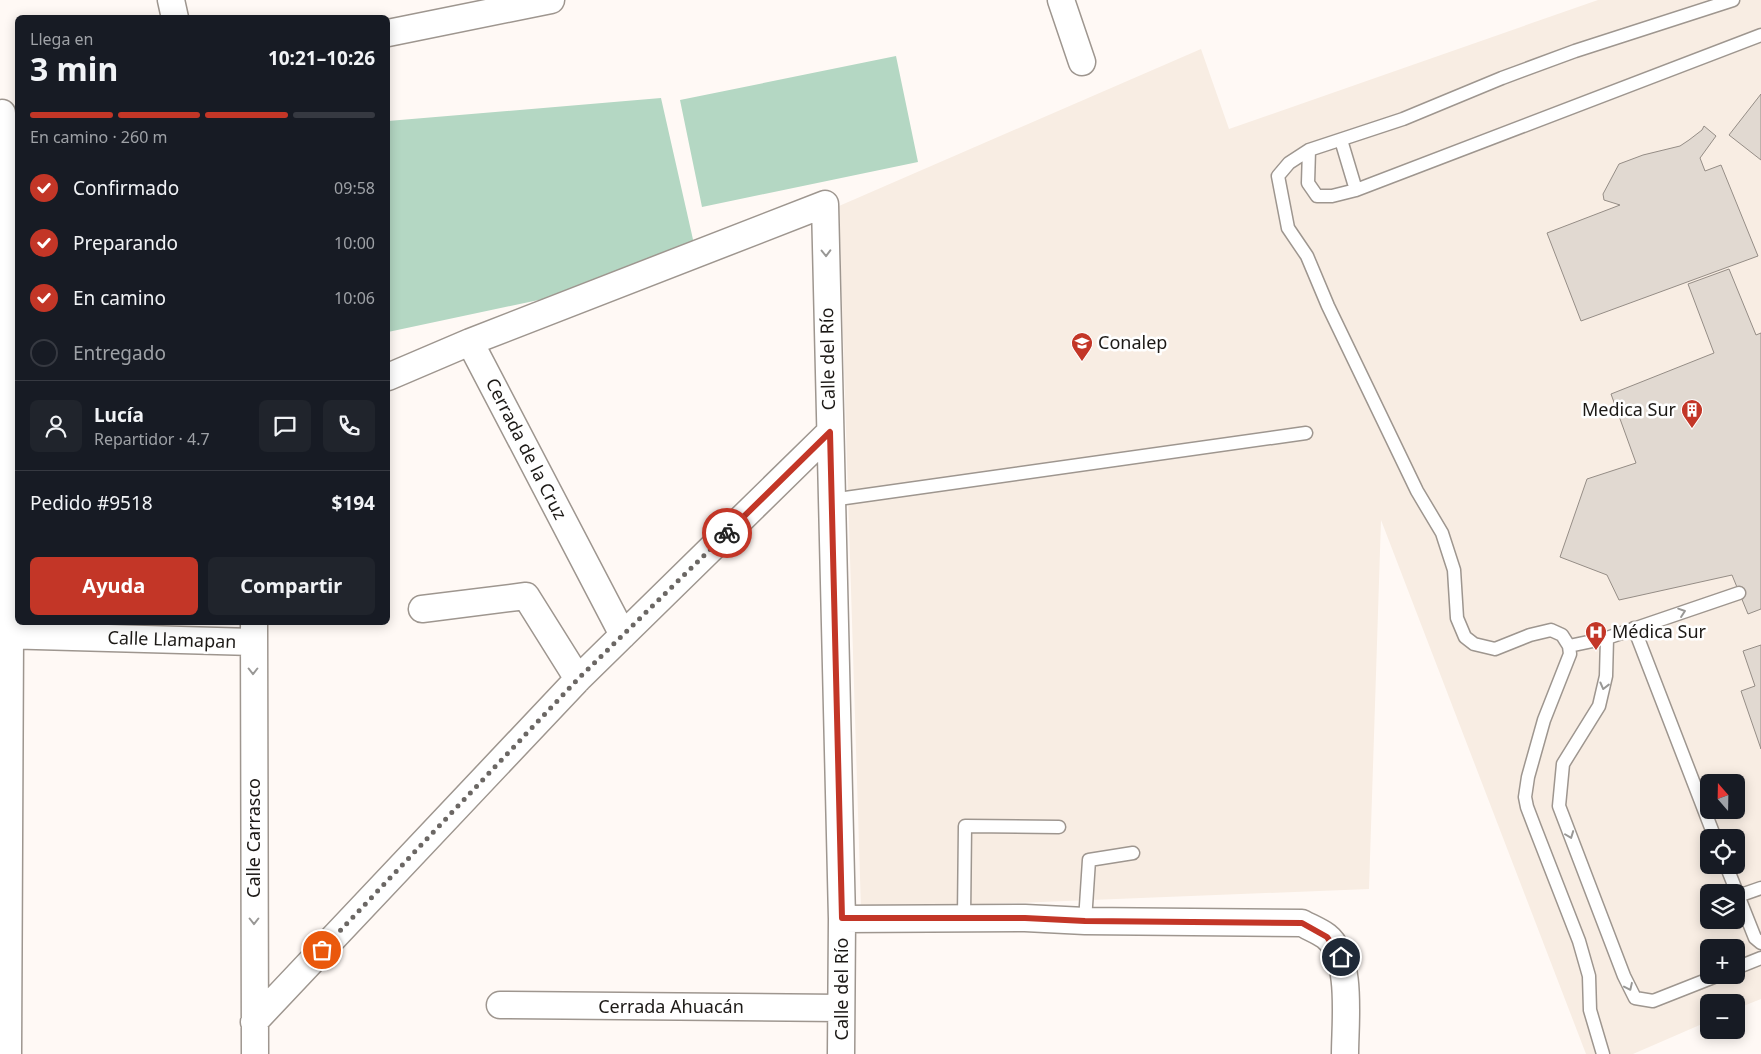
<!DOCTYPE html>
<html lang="es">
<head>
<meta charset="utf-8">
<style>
	body { margin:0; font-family:"Noto Sans",sans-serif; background:#20242c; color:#f1f3f6; height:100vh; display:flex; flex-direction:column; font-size:19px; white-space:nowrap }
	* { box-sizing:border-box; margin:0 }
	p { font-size:16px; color:#9ea1a6 }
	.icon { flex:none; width:28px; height:28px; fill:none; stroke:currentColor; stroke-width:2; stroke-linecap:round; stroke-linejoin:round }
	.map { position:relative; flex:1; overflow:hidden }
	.panel { position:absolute; left:15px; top:15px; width:375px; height:610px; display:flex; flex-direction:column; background:#171b24; border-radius:8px; box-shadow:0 2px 12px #0003 }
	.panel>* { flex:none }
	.needle { width:32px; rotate:340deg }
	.fabs { position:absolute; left:1700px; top:774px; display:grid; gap:10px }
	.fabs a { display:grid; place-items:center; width:45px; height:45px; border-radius:8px; background:#171b24; box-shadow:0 2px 12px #0003; font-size:25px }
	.pin { position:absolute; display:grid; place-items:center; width:42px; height:42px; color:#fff; margin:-21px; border:2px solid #fff; border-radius:50%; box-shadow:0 1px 5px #0007 }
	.courier { position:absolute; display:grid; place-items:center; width:50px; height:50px; margin:-25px; border:4px solid #c33627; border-radius:50%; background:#fff; color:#222; box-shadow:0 1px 6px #0007 }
	.headline em { font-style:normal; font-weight:700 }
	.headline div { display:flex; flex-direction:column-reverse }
	.headline { display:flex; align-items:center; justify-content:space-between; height:85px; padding:0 15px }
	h1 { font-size:32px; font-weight:700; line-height:38px }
	.bar { display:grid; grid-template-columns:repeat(4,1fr); gap:8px 5px; align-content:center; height:60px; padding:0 15px }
	.bar i { height:6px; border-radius:4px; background:#363941 }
	.bar .selected { background:#c33627 }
	.bar p { grid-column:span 4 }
	.line { display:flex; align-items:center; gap:12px; padding:0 15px; border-top:1px solid #363941 }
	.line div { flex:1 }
	.round { display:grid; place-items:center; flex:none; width:52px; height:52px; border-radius:8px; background:#20242c }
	ol { padding:0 15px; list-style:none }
	li { display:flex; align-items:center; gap:15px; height:55px }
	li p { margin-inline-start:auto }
	li .icon { padding:5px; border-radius:50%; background:#c33627; color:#fff; stroke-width:4 }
	li:last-child { color:#9ea1a6 }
	li i { width:28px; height:28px; border:2px solid #363941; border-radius:50% }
	.primary-button { display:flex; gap:10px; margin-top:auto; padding:10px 15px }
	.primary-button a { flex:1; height:58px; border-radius:8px; background:#c33627; color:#fff; font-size:20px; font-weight:700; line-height:58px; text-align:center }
	.primary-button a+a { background:#20242c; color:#f1f3f6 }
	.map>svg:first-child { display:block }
</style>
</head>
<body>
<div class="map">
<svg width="1761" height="1054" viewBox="0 0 1761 1054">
	<rect width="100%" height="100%" fill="#fff9f5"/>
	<path fill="#f8ede3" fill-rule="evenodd" d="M1598,0H1761V999L1736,1009V1002H1709V1021L1633,1054H1586L1381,520L1369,889L861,909L839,206L1201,49L1229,129ZM1709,782H1736V810H1709ZM1709,838H1736V865H1709ZM1709,892H1736V920H1709ZM1709,948H1736V975H1709Z"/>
	<path fill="#b4d7c3" d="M896,56L918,162L702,207L680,100Z
		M661,98L699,266L388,332V121Z"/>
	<path fill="#e1d9d1" stroke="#958d86" d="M1761,94V160L1729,135Z
		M1704,126L1716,136L1700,158L1705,171L1721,165L1758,256L1581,321L1547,233L1620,205L1604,200L1603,194L1619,164L1643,155L1680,146L1689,140L1702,130Z
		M1729,269L1756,335L1761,333V609L1748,614L1732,575L1619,600L1607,575L1560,557L1587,479L1636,463L1611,394L1714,353L1688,284Z
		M1761,645V749L1741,691L1755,686L1743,651Z"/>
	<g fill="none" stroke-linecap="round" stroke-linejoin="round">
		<g stroke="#9e968f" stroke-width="15">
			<path id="lane" d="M1341,140L1356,190
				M1309,150L1308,183L1317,196H1332L1356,190L1761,35
				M831,500L1306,433
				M1634,628L1715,838
				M1607,638L1606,676L1599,706L1563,764L1559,806L1624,976L1635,998L1653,1001L1719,975
				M1569,646L1607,638L1739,593
				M1726,865L1755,938L1761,943
				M1738,896L1761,888
				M964,917L965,826L1059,827
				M1085,921L1089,860L1133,853
				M1736,968L1761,958
				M1603,1054L1590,1010L1589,976L1579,941L1535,828L1527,807L1525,797L1528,777L1544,720L1570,654L1569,646L1562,635L1551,630L1530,635L1495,649L1474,644L1465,637L1457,618L1454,570L1442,533L1417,491L1328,306L1307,256L1288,228L1278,176L1289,163L1309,150L1403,119L1502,78L1575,51L1733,0"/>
		</g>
		<g stroke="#9e968f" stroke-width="29">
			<path id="street" d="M171,0L175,18
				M1061,0L1082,62
				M388,33L551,0
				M2,113L10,635L8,1054
				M470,342L623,635
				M388,377L470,342L825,204L842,919L841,1054
				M422,609L526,596L578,679
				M254,622L255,1054
				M0,635L253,642
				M842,919L1025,918L1085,921L1302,923C1309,927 1319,931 1326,936C1353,957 1345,1022 1345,1054
				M500,1005L841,1008
				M254,1022L578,679L830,432"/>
		</g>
		<use href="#lane" stroke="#fff" stroke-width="12"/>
		<use href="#street" stroke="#fff" stroke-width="26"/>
	</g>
	<defs><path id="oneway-chevron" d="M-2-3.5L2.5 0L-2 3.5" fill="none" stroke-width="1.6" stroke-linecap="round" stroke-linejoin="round" transform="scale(1.25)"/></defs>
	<g stroke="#999896">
		<use href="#oneway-chevron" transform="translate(826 253) rotate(89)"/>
		<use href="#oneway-chevron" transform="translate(1682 612) rotate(-19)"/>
		<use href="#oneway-chevron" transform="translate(253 671) rotate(90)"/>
		<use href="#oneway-chevron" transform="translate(1604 686) rotate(104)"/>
		<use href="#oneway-chevron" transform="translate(1570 835) rotate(69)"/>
		<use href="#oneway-chevron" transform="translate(254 921) rotate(90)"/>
		<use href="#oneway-chevron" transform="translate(1629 987) rotate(65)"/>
	</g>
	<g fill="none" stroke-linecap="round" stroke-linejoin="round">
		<path stroke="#6b6764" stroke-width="5" stroke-dasharray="0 9" d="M322,950L578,679L727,533"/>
		<path stroke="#c33627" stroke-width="6" d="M727,533L830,432L842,918H1025L1085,921L1302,923L1327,937L1341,957"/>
	</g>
	<defs>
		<g id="school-pin" transform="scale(1.125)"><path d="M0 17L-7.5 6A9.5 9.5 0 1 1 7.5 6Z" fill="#c33627" stroke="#fff"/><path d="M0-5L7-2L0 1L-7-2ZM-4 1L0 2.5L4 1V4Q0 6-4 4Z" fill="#fff"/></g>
		<g id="building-pin" transform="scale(1.125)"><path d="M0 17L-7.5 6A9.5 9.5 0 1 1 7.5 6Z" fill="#c33627" stroke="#fff"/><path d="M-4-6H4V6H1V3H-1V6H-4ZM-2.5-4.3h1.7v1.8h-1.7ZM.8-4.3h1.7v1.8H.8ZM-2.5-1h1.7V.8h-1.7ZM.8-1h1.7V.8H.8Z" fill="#fff"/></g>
		<g id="hospital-pin" transform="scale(1.125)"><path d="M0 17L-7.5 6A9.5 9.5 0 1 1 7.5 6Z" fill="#c33627" stroke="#fff"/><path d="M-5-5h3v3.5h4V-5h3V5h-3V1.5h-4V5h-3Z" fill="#fff"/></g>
	</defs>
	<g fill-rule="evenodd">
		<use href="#school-pin" x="1082" y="343"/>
		<use href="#building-pin" x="1692" y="410"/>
		<use href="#hospital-pin" x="1596" y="632"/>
	</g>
	<g text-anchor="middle" stroke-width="5" stroke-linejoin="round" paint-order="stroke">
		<g font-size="18" fill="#1c1916" stroke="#fff" text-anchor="start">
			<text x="1098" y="349">Conalep</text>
			<text x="1676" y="416" text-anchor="end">Medica Sur</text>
			<text x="1612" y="638">Médica Sur</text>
		</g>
		<g font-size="18" fill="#1c1916" stroke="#fff">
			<text transform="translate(828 359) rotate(-91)" y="6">Calle del Río</text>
			<text transform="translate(526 449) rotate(63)" y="6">Cerrada de la Cruz</text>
			<text transform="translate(172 640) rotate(2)" y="6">Calle Llamapan</text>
			<text transform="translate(254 838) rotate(-90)" y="6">Calle Carrasco</text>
			<text transform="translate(842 989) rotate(-90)" y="6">Calle del Río</text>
			<text x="671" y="1013">Cerrada Ahuacán</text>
		</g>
	</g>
</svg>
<div class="fabs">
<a><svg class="needle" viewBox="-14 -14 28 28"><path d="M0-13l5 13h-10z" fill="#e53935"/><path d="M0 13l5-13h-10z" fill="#9ea1a6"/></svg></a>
<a><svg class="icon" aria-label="locate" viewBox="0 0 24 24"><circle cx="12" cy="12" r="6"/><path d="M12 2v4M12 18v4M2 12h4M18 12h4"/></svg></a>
<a><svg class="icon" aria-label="layers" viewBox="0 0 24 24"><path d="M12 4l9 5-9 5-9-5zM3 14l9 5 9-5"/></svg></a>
<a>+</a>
<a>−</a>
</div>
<div class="pin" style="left:322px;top:950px;background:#ea580c"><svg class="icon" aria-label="bag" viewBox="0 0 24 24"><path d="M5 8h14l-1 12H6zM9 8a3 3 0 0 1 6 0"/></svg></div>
<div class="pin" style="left:1341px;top:957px;background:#1f2937"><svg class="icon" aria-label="home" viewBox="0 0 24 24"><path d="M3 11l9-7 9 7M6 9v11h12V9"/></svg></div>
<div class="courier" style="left:727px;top:533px"><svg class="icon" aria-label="bike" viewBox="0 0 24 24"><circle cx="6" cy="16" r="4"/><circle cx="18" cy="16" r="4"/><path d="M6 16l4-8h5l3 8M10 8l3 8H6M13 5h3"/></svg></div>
<section class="panel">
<div class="headline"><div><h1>3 min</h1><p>Llega en</p></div><em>10:21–10:26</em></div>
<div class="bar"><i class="selected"></i><i class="selected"></i><i class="selected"></i><i></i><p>En camino · 260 m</p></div>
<ol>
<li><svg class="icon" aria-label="check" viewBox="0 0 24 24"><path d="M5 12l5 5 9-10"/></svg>Confirmado<p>09:58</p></li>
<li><svg class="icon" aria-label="check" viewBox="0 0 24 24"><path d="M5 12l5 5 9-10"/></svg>Preparando<p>10:00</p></li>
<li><svg class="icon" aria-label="check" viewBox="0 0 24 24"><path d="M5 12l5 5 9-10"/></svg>En camino<p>10:06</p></li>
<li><i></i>Entregado</li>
</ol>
<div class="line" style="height:90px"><a class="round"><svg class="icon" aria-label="person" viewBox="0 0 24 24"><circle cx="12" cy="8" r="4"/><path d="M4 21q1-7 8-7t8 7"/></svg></a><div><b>Lucía</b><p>Repartidor · 4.7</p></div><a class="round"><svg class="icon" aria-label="chat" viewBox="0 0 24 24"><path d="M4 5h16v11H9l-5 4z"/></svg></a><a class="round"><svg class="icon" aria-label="phone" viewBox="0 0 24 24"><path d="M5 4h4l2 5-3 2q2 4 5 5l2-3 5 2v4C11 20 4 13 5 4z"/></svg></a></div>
<div class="line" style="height:65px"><div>Pedido #9518</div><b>$194</b></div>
<div class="primary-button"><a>Ayuda</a><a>Compartir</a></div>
</section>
</div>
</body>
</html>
